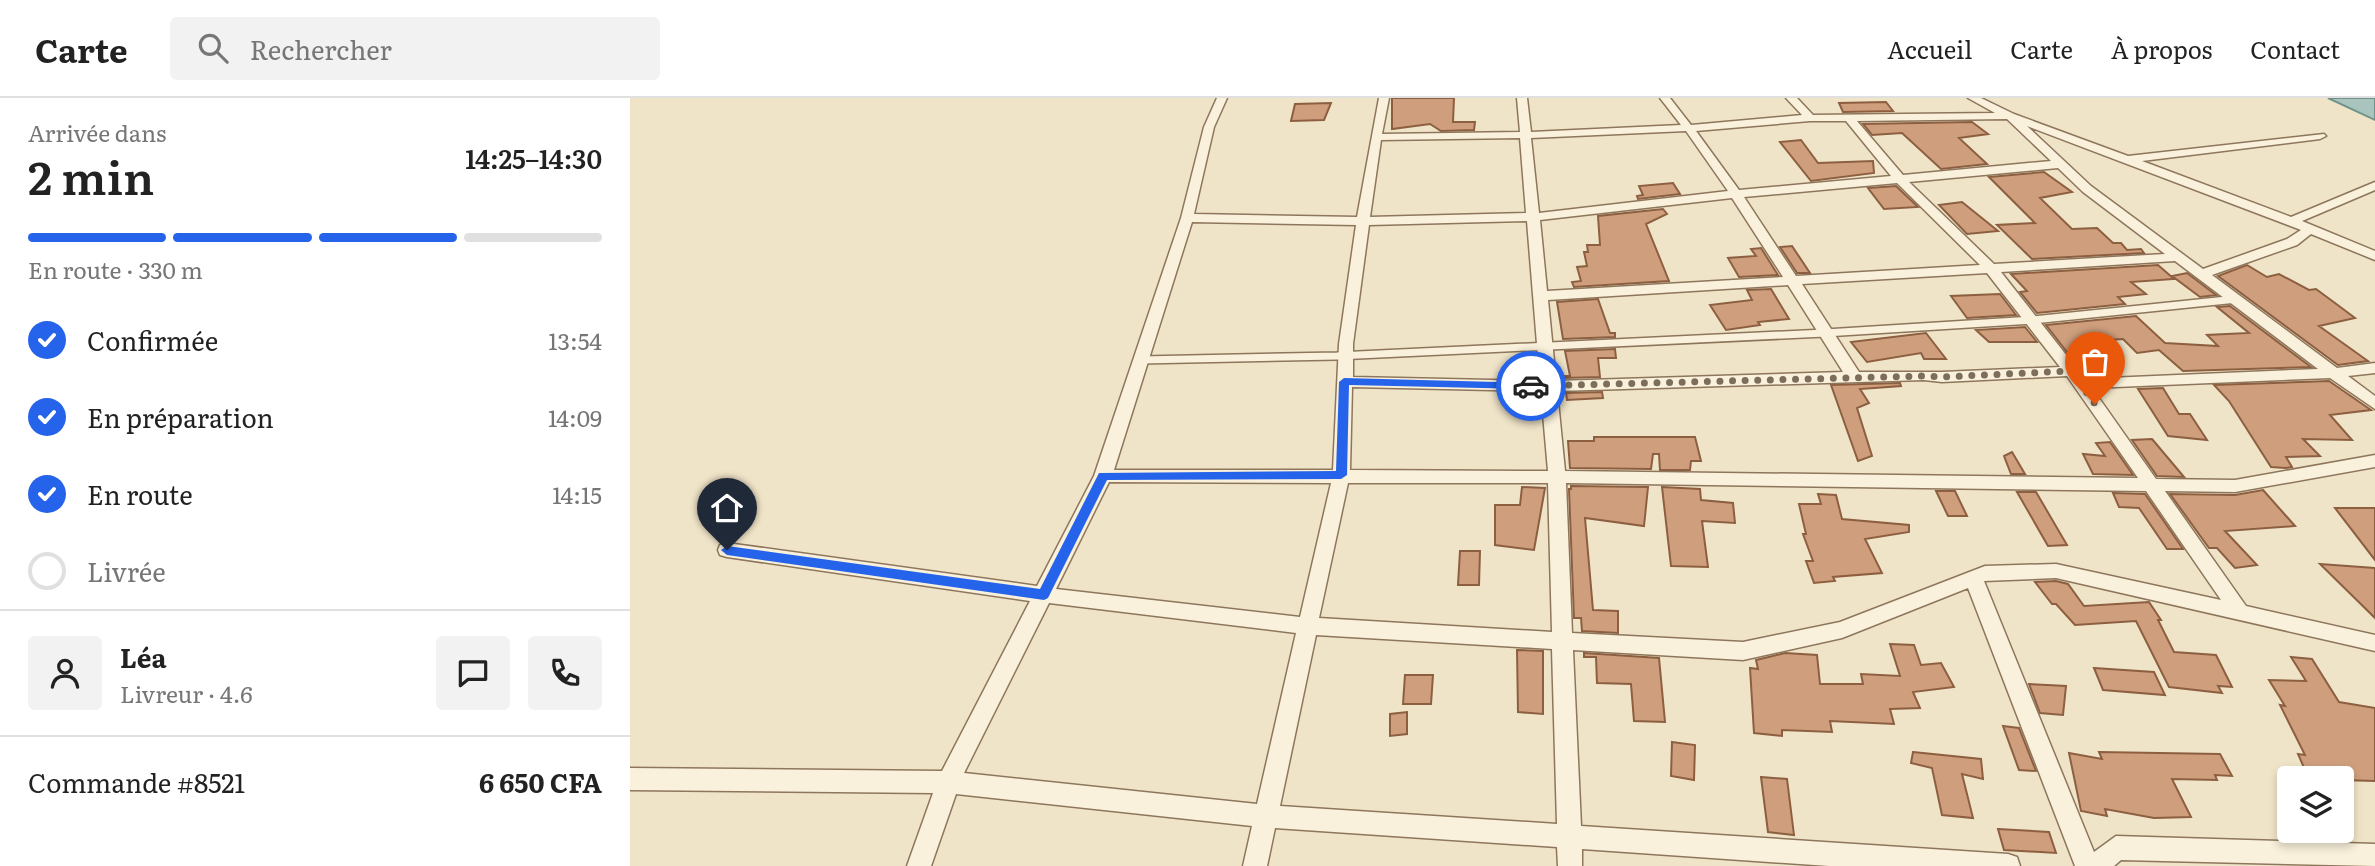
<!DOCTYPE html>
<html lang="fr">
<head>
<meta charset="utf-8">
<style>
	body { margin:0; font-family:Literata,serif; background:#f2f2f2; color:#222; height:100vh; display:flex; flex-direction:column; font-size:26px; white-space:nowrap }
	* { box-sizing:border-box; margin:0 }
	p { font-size:23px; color:#767676 }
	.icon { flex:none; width:38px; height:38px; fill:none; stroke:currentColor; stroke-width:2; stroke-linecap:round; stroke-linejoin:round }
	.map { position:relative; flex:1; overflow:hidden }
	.sheet { display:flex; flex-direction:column; background:#fff; width:630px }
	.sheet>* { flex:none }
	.controls { position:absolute; left:1647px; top:668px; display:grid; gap:14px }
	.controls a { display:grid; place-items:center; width:77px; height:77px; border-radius:7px; background:#fff; box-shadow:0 4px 10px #0003; font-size:35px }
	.pin { position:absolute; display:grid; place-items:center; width:60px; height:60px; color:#fff; margin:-72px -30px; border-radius:50% 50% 50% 0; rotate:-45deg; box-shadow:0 0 7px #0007 }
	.pin .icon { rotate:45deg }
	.courier { position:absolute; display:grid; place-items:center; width:70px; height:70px; margin:-35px; border:5px solid #2563eb; border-radius:50%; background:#fff; color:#222; box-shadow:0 2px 9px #0007 }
	.summary em { font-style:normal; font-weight:600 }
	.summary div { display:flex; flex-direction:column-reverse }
	.summary { display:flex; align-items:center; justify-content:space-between; height:119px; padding:0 28px }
	h1 { font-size:46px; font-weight:600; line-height:52px }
	.bar { display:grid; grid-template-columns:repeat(4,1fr); gap:10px 7px; align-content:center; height:84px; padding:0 28px }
	.bar i { height:9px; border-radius:5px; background:#e0e0e0 }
	.bar .on { background:#2563eb }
	.bar p { grid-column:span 4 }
	.line { display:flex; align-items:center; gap:18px; padding:0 28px; border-top:2px solid #e0e0e0 }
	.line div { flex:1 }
	.round { display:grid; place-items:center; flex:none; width:74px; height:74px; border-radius:7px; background:#f2f2f2 }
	ol { padding:0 28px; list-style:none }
	li { display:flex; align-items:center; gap:21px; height:77px }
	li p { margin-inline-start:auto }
	li .icon { padding:7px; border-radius:50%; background:#2563eb; color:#fff; stroke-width:4 }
	li:last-child { color:#767676 }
	li i { width:38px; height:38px; border:4px solid #e0e0e0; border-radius:50% }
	header { display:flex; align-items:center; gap:42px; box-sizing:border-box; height:98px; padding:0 35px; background:#fff; border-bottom:2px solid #e0e0e0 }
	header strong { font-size:33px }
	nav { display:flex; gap:38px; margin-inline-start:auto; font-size:24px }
	.search { width:490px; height:63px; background:#f2f2f2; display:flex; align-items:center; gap:18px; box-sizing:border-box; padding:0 24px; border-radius:7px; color:#767676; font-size:26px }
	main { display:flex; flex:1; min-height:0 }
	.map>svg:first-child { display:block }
</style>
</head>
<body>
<header>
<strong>Carte</strong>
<div class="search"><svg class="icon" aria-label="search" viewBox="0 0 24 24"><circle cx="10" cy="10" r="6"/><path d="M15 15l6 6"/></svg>Rechercher</div>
<nav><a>Accueil</a><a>Carte</a><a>À propos</a><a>Contact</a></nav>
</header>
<main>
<section class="sheet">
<div class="summary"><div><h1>2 min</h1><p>Arrivée dans</p></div><em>14:25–14:30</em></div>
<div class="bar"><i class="on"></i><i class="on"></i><i class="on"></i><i></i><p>En route · 330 m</p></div>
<ol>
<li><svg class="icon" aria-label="check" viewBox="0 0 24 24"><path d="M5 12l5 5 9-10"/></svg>Confirmée<p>13:54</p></li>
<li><svg class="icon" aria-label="check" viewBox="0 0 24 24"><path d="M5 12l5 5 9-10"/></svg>En préparation<p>14:09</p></li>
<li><svg class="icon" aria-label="check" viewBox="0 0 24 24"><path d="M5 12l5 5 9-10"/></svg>En route<p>14:15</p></li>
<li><i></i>Livrée</li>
</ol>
<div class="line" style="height:126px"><a class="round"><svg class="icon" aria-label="person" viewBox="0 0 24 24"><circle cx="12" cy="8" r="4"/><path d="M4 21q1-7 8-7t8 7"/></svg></a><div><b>Léa</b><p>Livreur · 4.6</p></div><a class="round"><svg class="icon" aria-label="chat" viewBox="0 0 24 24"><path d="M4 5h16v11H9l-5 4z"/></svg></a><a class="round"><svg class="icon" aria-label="phone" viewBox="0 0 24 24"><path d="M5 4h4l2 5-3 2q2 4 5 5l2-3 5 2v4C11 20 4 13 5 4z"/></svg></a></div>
<div class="line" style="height:91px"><div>Commande #8521</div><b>6 650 CFA</b></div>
</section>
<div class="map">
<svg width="1745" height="768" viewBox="0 0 1745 768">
	<rect width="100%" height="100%" fill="#f0e4c8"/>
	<path fill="#a9c4bc" stroke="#6f938a" stroke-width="2" d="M1698,0H1745V22Z"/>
	<path fill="#cf9f7d" stroke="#8d5f41" stroke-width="2" d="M762,0H824L823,24H845L844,32L811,33L800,26L762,31Z
		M1256,4L1263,13L1213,14L1209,5Z
		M701,5L694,22L661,23L665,6Z
		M1342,24L1358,36L1329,40L1357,66L1311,71L1272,35L1242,37L1233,26Z
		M1171,42L1188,65L1243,63L1244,75L1181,83L1150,44Z
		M1414,74L1442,94L1410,100L1442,131L1467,130L1483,145H1491L1497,152L1511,151L1514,155L1402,161L1367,127L1405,125L1359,79Z
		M1043,85L1050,96L1008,101L1007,98L1013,97L1009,88Z
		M1266,88L1288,109L1254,111L1238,90Z
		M1332,104L1368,133L1337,136L1309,107Z
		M1033,111L1037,116L1016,126L1039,183L944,189L942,184L951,183L947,169L957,168L954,154H958L957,147H970L968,118Z
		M1162,148L1180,175H1167L1150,149Z
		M1131,150L1148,177L1109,179L1098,160L1126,158L1121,151Z
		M1528,167L1544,181L1501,184L1516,196L1488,199L1495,206L1407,215L1390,194L1397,193L1381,176Z
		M1617,167L1637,179L1649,176L1679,192L1686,191L1709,208L1725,220L1689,228L1738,263L1708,267L1588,178Z
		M1557,175L1586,197L1570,199L1542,178Z
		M1141,191L1159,221L1128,224L1130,227L1096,232L1080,207L1122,202L1117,192Z
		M1370,196L1386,217L1337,220L1321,198Z
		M968,201L980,235H985V239L933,241L927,204Z
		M1600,208L1681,269L1553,273L1529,252L1507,255L1493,241L1447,244L1454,254H1437L1416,227L1506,218L1535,245L1588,248L1577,237L1619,235L1587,209Z
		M1395,229L1407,244H1359L1346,232Z
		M1296,235L1316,261H1294L1291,255L1237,264L1221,244Z
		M985,251L986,260H968L970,279L933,280V278H940L935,253Z
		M1699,283L1741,312L1700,317L1722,342L1673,341L1690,358L1656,359L1662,369L1656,370L1641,369L1599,303L1584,287Z
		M1270,285L1271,288L1230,291L1239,305L1227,310L1242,358L1228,363L1201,287Z
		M1533,290L1549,316H1560L1577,342L1538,338L1508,291Z
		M972,294L973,300L937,302L936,295Z
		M964,339H1065L1071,363H1061L1060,372H1030L1029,356H1023L1021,371L940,370L938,343H964Z
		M1522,341L1554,379L1527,378L1502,342Z
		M1480,344L1503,377L1463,376L1453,356L1475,358L1466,345Z
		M1382,354L1395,376H1381L1374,358Z
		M941,388L1018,389L1014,428L955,420L963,512L988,513V535L952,533L951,520H944L939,391H941Z
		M892,389L915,390L904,452L865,447V407H890Z
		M1032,389L1070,391L1071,402L1103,405L1105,425L1072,423L1078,469L1041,468Z
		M1633,392L1665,428L1595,433L1627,467L1605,470L1587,450H1579L1540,396L1605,397Z
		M1306,393H1325L1337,418H1318Z
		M1387,394H1406L1437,447L1418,448Z
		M1483,395L1515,396L1553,451H1537L1509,410L1489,409Z
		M1188,396L1206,397L1212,421L1279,427V434L1235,441L1252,475L1203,479L1205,483L1184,485L1176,463H1183L1173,436H1176L1169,406H1191Z
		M1705,410H1745V462Z
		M830,453H850L849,487H828Z
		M1690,466L1745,470V520Z
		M1426,483L1438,486L1454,508L1519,504L1531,522H1528L1544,554L1586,557L1602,589L1588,588L1592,595L1539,589L1506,523L1445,527L1426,506H1422L1405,484Z
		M1260,546L1284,547L1291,567L1311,565L1324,589L1283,594L1290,610L1260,611L1264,626L1200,623L1202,634L1152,632V638L1124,635L1120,570L1128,571L1126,562L1155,555L1187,557L1190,586H1233L1231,576L1270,578Z
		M887,552L913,553V616L888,614Z
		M954,555L1029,560L1035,624L1004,623L1001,586L967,585L966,559H954Z
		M1661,559L1682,561L1709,604L1745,610V683L1679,681L1668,656L1675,657L1650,607L1655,608L1639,582L1676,583Z
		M1464,570L1524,574L1535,597L1473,592Z
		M775,577H803L801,606H773Z
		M1399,586L1436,588L1433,617L1410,615Z
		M777,614V636L760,638V616Z
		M1373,628L1389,630L1406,673L1389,672Z
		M1042,644L1065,647L1064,682L1041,678Z
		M1283,654L1351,661L1353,681L1332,676L1343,720L1312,717L1302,670L1281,665Z
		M1469,654L1590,656L1602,678L1585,677L1587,682L1542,681L1561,719L1524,720L1475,711L1477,718L1451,713L1439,655L1472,661Z
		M1131,679L1157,681L1164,737L1138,734Z
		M1368,731L1419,734L1426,755L1374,752Z"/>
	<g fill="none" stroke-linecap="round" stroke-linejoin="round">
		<g stroke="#8d765c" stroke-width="10">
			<path id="lane" d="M511,262L707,258L1195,235L1403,222L1607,201"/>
		</g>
		<g stroke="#8d765c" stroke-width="3">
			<path id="street" d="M587,0H597L584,29L564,116L727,119L749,0H759L752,36L890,34L887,0H897L901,34L1051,27L1030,0H1040L1061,27L1172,17L1156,0H1167L1183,17L1365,15L1338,0H1351L1384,16L1498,58L1694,36L1696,38L1690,41L1512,63L1661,119L1745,84V92L1672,123L1745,153V162L1681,136L1667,147L1582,177L1707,270L1745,265V275L1718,278L1745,298V311L1700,280L1462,290L1526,381L1605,382L1745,357V369L1605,394L1535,393L1616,508L1745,537V553L1426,480L1354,483L1464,754L1486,738L1745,746V768L1491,762L1484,768H1445L1338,490L1212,540L1113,562L943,552L951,728L1378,756L1387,759L1390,768H1199L952,751V768H928L927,749L645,730L637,768H613L622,728L326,696L301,768H277L303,695L0,692V670L312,673L400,503L97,459L90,457L88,452L90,447L97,445L407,488L464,378L551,120L574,29ZM1377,21L1421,63L1273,77L1227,23ZM1180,23H1216L1261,78L1109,92L1066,33ZM1397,28L1671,132L1657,141L1573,171L1461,88ZM1056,33L1098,93L909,115L901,40ZM890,40L896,115L740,119L751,42ZM1428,70L1453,94L1535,156L1364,166L1279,84ZM1267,85L1350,167L1166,178L1114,99ZM1102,100L1153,179L917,193L910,122ZM897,123L910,283L723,279V246L739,127ZM562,124L726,127L709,246L703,372H484ZM1545,163L1688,271L1455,281L1371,174ZM1357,175L1430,269L1312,274H1229L1172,186ZM1158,187L1213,274L926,283L918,202ZM1437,278L1508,380L935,373L927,293L1294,282L1312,284ZM722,289L911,293L918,373L720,372ZM479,384L701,385L670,519L426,491ZM718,385H918L922,534L689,520ZM936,385L1516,393L1591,502L1426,466L1355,468L1210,524L1113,544L942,535ZM419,505L666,535L627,706L334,675ZM686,537L922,551L927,726L650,708Z"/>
		</g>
		<use href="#lane" stroke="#faf1dc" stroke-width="7"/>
		<use href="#street" fill="#faf1dc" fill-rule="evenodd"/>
	</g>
	<path fill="#2563eb" d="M714,280L901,285L906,288L901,291L719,287L717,377L711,381L477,382L418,500L414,502L97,457L91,452L97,448L410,491L469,375L706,373L709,284Z"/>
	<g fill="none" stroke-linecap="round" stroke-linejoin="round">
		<path stroke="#7c6e5b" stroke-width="7" stroke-dasharray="0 12.6" d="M901,288L1294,278L1312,279L1441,273L1465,306"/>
	</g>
</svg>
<div class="controls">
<a><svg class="icon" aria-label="layers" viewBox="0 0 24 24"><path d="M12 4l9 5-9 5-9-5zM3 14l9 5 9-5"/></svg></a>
</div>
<div class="pin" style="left:1465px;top:306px;background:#ea580c"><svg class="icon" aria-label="bag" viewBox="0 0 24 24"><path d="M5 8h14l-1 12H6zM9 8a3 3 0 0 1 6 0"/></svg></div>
<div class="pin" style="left:97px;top:452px;background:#1f2937"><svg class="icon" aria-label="home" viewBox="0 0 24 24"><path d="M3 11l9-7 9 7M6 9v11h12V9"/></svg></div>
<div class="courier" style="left:901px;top:288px"><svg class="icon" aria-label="car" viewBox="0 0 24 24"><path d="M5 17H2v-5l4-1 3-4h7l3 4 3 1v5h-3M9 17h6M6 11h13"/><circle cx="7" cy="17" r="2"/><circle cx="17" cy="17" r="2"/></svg></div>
</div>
</main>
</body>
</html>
